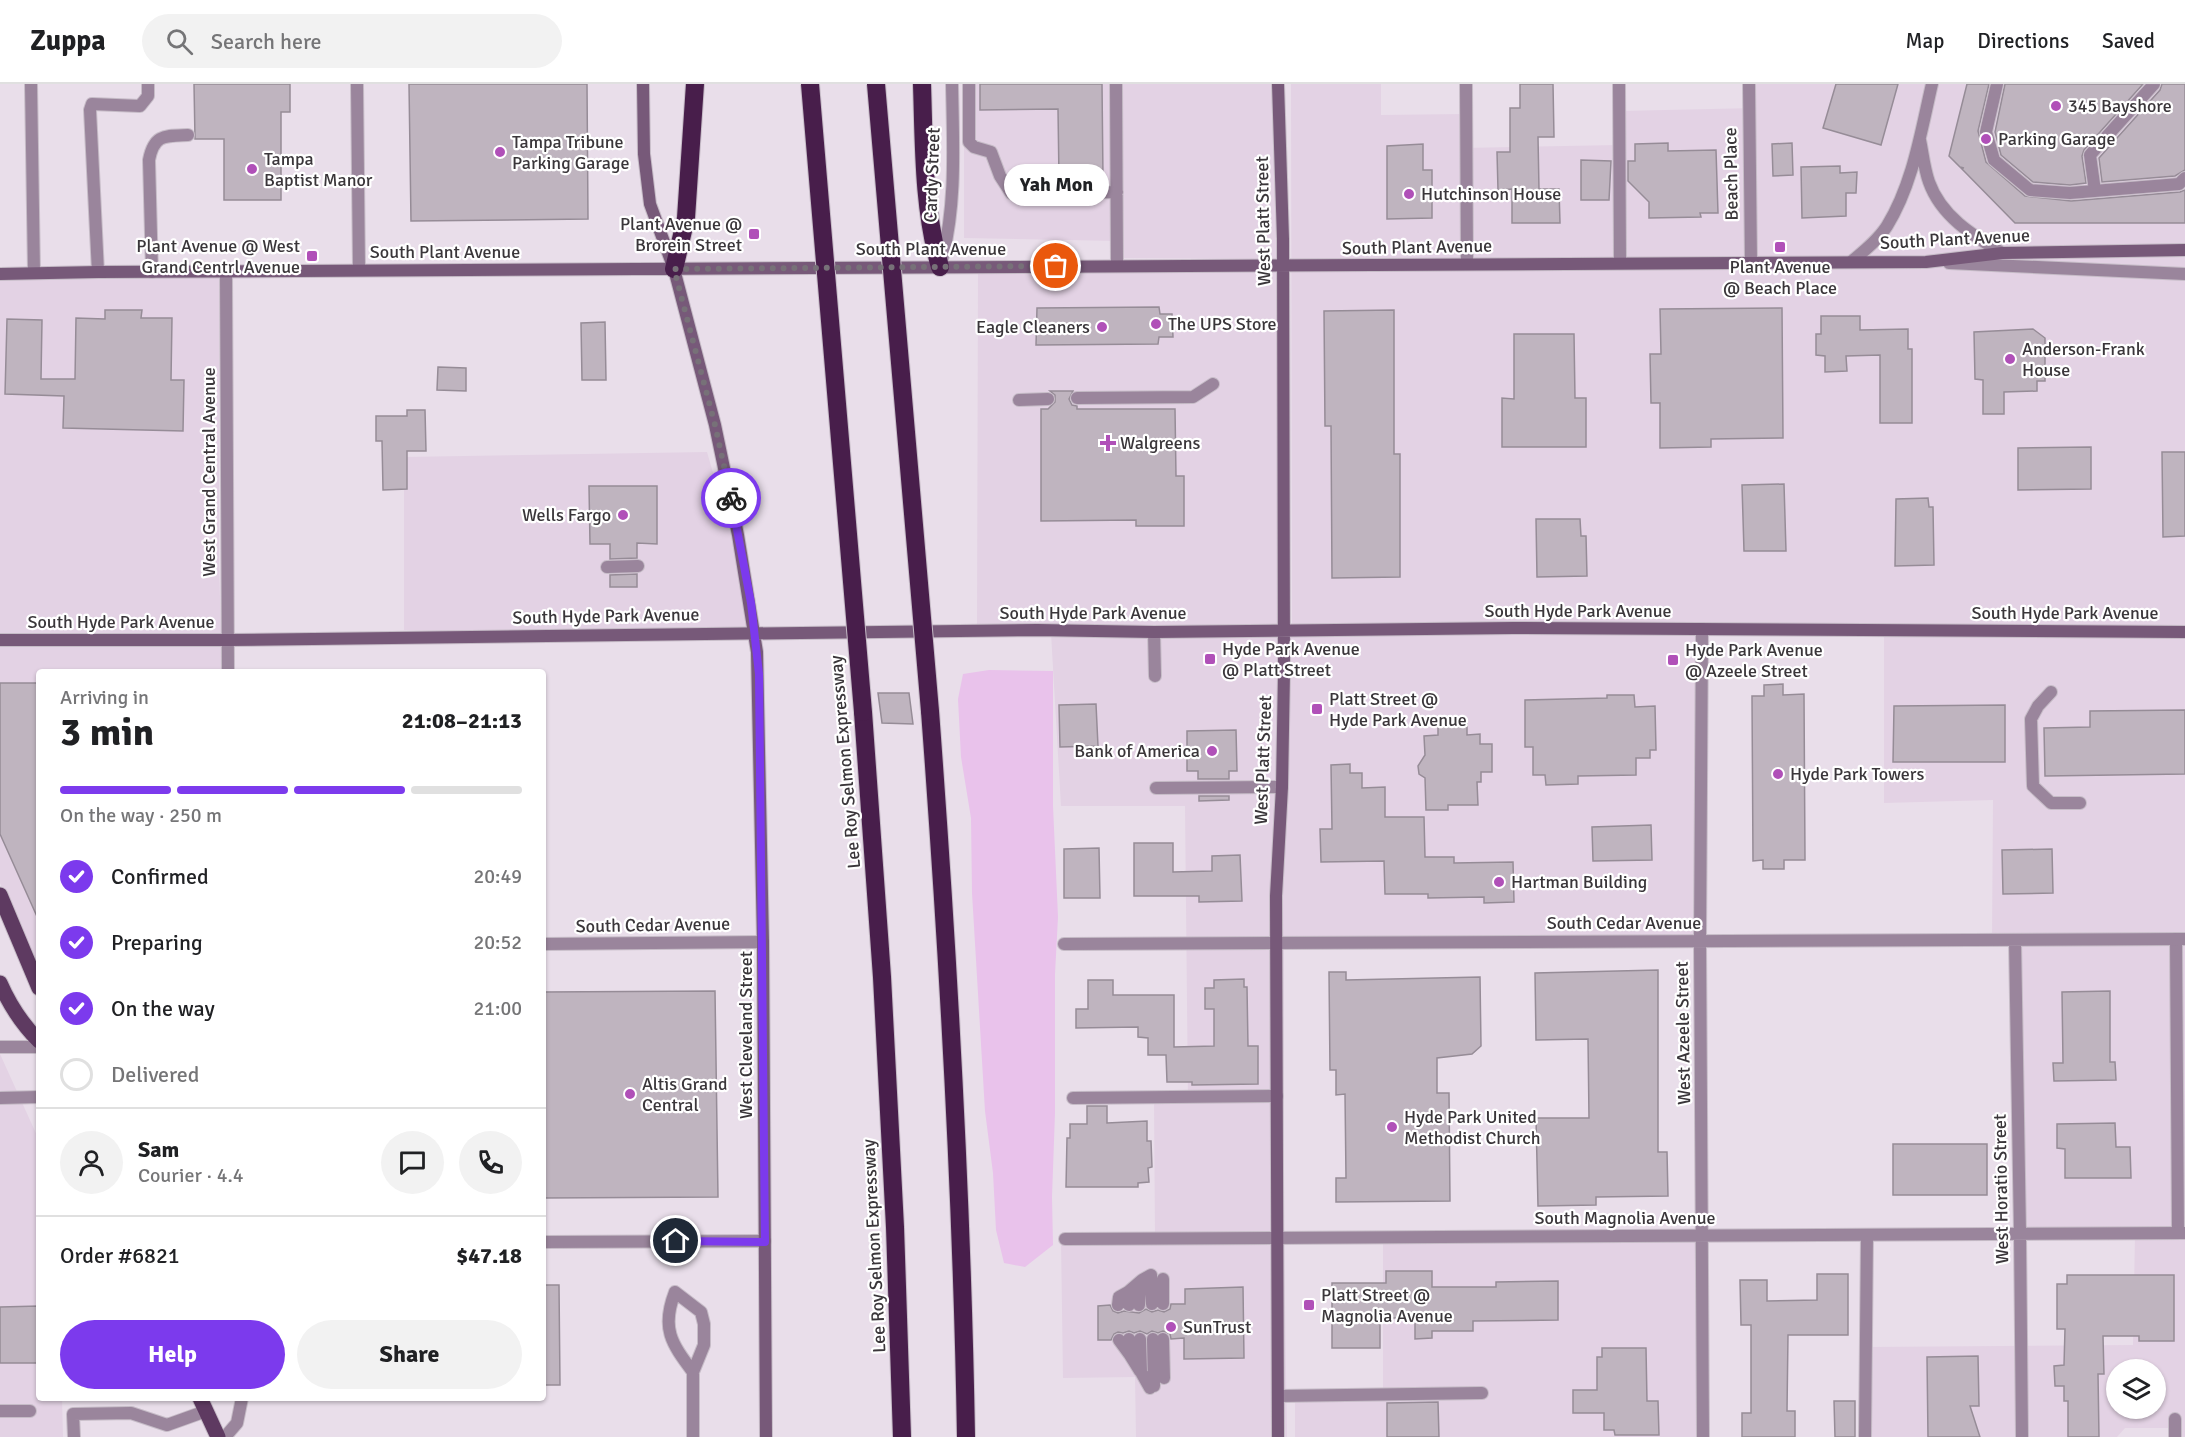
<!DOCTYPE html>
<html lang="en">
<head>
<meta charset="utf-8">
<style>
	body { margin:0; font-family:Signika,sans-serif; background:#f2f2f2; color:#202124; height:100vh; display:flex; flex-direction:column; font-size:22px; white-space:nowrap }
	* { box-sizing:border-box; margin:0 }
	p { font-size:20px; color:#757577 }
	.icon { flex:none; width:33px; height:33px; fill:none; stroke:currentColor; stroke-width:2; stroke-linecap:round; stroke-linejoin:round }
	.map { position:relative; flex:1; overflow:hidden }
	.drawer { position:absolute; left:36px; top:585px; width:510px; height:732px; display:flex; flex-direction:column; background:#fff; border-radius:6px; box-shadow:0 2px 4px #0004 }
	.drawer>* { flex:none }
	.buttons { position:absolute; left:2106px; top:1275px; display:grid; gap:12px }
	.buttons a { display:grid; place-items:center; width:60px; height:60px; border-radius:50%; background:#fff; box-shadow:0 2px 4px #0004; font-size:30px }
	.pin { position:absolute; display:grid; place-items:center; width:51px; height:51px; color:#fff; margin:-26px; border:3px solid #fff; border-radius:50%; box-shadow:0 2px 6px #0007 }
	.courier { position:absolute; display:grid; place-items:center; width:60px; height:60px; margin:-30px; border:4px solid #7c3aed; border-radius:50%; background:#fff; color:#222; box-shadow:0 2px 8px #0007 }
	.bubble { position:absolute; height:42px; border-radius:21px; background:#fff; box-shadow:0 2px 4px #0004; font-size:20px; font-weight:700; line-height:42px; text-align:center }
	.overview em { font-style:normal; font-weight:700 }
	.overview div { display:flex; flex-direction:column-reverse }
	.overview { display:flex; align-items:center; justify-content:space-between; height:102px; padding:0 24px }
	h1 { font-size:39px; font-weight:700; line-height:45px }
	.bar { display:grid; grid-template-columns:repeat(4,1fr); gap:9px 6px; align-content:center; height:72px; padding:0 24px }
	.bar i { height:8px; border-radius:4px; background:#e0e0e0 }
	.bar .on { background:#7c3aed }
	.bar p { grid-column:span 4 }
	.line { display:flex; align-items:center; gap:15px; padding:0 24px; border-top:2px solid #e0e0e0 }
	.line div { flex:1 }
	.round { display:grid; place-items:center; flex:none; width:63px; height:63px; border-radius:32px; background:#f2f2f2 }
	ol { padding:0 24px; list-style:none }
	li { display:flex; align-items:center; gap:18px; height:66px }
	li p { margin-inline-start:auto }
	li .icon { padding:6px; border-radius:50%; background:#7c3aed; color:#fff; stroke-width:4 }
	li:last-child { color:#757577 }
	li i { width:33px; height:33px; border:3px solid #e0e0e0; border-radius:50% }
	.button { display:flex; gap:12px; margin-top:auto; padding:12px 24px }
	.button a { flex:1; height:69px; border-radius:36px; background:#7c3aed; color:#fff; font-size:24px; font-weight:700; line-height:69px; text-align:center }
	.button a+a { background:#f2f2f2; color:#202124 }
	header { display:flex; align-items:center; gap:36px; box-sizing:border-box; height:84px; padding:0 30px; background:#fff; border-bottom:2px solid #e0e0e0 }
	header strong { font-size:28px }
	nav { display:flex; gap:33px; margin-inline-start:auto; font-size:21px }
	.search { width:420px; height:54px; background:#f2f2f2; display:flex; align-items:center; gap:15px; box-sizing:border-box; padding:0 21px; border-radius:33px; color:#757577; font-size:22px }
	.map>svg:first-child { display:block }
</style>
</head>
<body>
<header>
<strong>Zuppa</strong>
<div class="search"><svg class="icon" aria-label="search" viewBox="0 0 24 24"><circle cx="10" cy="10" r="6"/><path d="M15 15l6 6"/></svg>Search here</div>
<nav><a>Map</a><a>Directions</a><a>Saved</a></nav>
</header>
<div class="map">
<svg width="2185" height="1353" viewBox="0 0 2185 1353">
	<rect width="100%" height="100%" fill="#e9deea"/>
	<path fill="#e3d2e4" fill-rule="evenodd" d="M964,0H1116L1118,157L964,154Z
		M1119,0H1276L1277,175L1120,174Z
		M1291,0H1381V31L1464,30L1463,64L1619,61L1620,27L1756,24V0H2185V852L1992,854L1993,716L1884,719V544L1700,543L1698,854L1284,856L1283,1151L1155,1152L1154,1017L1188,1016L1185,722H1061L1051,549L1292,550Z
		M1281,186L1280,542L977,543L978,188Z
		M34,189L219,194V478L222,588H39V894L0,799V190Z
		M707,368L737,472L753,553L404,546V373Z
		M2185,858V1147L2024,1148L2020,860Z
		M0,970L39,1056V1314H62L63,1353H0Z
		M2135,1151H2185V1353H2173V1344H2125L2117,1353H1867L1868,1263L2133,1261ZM2116,1286H2156V1324H2116Z
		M1284,1154L1287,1353H1136L1135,1293L1063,1294L1061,1156Z
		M1697,1157L1700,1353H1295V1311L1383,1310V1158Z"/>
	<path fill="#e9c2eb" d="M989,586L1053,587V722L1058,833L1055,890V1029L1052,1113L1053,1161L1025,1183L1004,1179L996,1146L993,1089L985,1027L972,809L971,734L961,673L958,615L963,590Z"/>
	<path fill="#bfb4bf" stroke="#968c97" stroke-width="1.5" d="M194,0H290V28H281V116H224V55H195Z
		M409,0H587L588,135L411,137Z
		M980,0H1102L1103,94L1059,95L1058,25L980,26Z
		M1520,0H1553L1554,53H1538L1539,105H1559L1560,139H1512V105L1498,106L1497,68H1510V24H1520Z
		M1836,0H1898L1881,61L1823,44Z
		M1967,0H1989L1978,47L1986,78L2025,112L2071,117L2180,108L2185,106V139H2015L1961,84H1964L1960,83L1949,72Z
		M2005,0H2143L2084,66L2082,72L2086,99L2070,101L2033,98L2001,71L1995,48Z
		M2162,0H2185V86L2175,92L2102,98L2099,74L2160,6Z
		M1668,59V67L1716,66L1718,129H1700L1701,133L1649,134V118L1628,97V77H1635V60Z
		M1792,59L1793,91L1773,92L1772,60Z
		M1423,60V86H1432V134L1387,135V62Z
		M1581,76L1611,77L1609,116H1581Z
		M1840,82V89L1857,88L1856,109H1846V132L1802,134L1801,83Z
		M1159,223L1160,230H1172L1173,253H1159L1158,260L1036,261L1037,224Z
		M1782,224L1783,354L1711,355V363L1660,364V319H1651L1650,270H1661L1660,225Z
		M105,226H142L141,234H172L171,296H184L183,347L63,344L64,312L5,310L7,235L42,236L41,295H75L76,234L105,235Z
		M1394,226V370H1400V493L1332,494L1331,342H1325L1324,227Z
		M1821,232H1860V246L1908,245V265H1912V339H1880V271L1846,272L1847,287L1825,288V272L1816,271V250H1821Z
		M605,238L606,296H582L581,239Z
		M2033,245L2045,254V297H2037V307L2004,308V330H1983V296L1975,295L1974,248Z
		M1514,250H1574L1575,314H1586V363H1502V314L1514,315Z
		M438,283L466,284V307L437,306Z
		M1050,307H1073L1069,315L1072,321L1077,322V325H1175L1176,392H1184V442H1136V436L1041,437V325H1048L1055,318V311Z
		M407,326H425L426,367H407V405L383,406L382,357H376V332H407Z
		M2091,363V405L2018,406V364Z
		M2162,368H2185V452L2163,453Z
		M1784,400L1786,467H1744L1742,401Z
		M589,402H657V460L637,459V474L610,475V460H590Z
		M1928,414L1929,423H1933L1934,481L1895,482L1896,415Z
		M1536,435H1580L1581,452H1586L1587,492L1537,493Z
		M637,490V503H610V491Z
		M0,599H39V837L0,750Z
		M1783,600V611L1804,610L1805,776H1784V785H1763V776L1753,777L1752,612H1764V601Z
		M878,609H909L913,640L882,639Z
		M1607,611H1634L1635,623L1655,622L1656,666H1650V674H1636V691L1578,692V700L1546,701L1545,691H1533V663H1525V616L1607,614Z
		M1096,620L1098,662L1060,663L1059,621Z
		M2005,621V678H1893L1894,622Z
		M2185,626V690L2045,692L2044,644L2090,643V627Z
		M1467,639V651L1480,650V660H1492V688H1481V698H1477L1478,721H1448V726H1426L1425,694L1419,690L1418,682L1425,671L1424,652L1438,651V640Z
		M1236,646L1237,687H1229V695H1198V687H1187V647Z
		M1350,680V689H1362V704L1385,703V733H1424L1425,773H1454V779L1513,778L1514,818L1484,819V813L1428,814V810H1385L1384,777L1321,778L1320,745H1332L1331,681Z
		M1199,712H1229V716L1199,717Z
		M1651,741L1652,776L1593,777L1592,743Z
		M1134,759H1173V788L1212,787V772L1240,771L1242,817L1199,818V812H1134Z
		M1099,764L1100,814H1064V765Z
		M2052,765L2053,809L2003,810L2002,766Z
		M1658,886V1068H1667L1668,1112L1596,1113V1121L1538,1122L1536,1034H1589L1588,955L1536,956L1535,889Z
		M1329,888H1346V896L1480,893L1481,962L1472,970L1437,974V1009H1449L1450,1117L1336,1118V1094H1346L1345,1010L1336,1011V986H1330Z
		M1244,895V903H1247L1248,962H1258V1000L1192,1001V998H1167L1166,971H1148V954L1138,953V943L1076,944V925H1088V896H1113V911H1174V963L1214,962V925H1205V904H1214V896Z
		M715,907L718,1113L543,1114V908Z
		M2110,907V978H2115L2116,996L2054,997L2053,979H2063L2062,908Z
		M1087,1022H1107V1039L1147,1037V1057H1151L1152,1083L1148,1084L1149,1098L1138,1099V1103H1066L1067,1054H1070V1040H1087Z
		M2115,1039L2116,1063H2130L2131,1094H2065V1065L2057,1064V1040Z
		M1893,1060H1987V1111H1893Z
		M1386,1187H1432V1203H1496V1198L1558,1197V1236L1473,1237V1247H1432V1254L1415,1255V1234H1380V1264H1332V1199H1386Z
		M1817,1190H1848V1251H1788L1787,1327H1795V1353H1742V1329H1751V1241H1741L1740,1196H1767V1217L1817,1216Z
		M2067,1191H2174V1257H2139V1252H2103L2104,1290H2098L2099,1353H2068V1317H2064V1302H2055L2054,1282L2064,1281L2065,1245H2057V1200H2067Z
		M543,1201H559L560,1301H543Z
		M1243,1203L1244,1274L1184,1275V1254L1171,1255L1170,1250L1163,1247L1158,1249L1152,1247L1147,1250L1140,1247L1134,1249L1129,1247L1123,1249L1118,1248L1114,1250L1111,1256H1098V1222L1110,1221L1113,1227L1118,1229L1124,1227L1139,1229L1146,1225L1152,1228L1158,1226L1164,1228L1170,1225L1171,1220H1185V1205Z
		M39,1222V1279H0V1223Z
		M1602,1264H1646L1647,1317H1658L1659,1351H1615L1614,1346H1604V1329H1573V1306H1597V1273H1602Z
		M1978,1272L1979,1322H1970L1980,1353H1928L1927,1273Z
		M1834,1317H1855V1353H1835Z
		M1438,1318L1439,1353H1387V1319Z"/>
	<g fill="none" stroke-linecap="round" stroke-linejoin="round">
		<g stroke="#c6bcc7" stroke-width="14">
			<path id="lane" d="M969,0V58L974,63L991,68L1000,92L1011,109L1117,108
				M1116,0L1117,182
				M1619,0L1620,179
				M1997,0L1986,48L1994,76L2030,106L2070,109L2179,100L2185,94
				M2095,107L2090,71L2154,0
				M941,179C957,122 953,59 952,0
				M98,188L90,26L92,20L140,22L148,12V0
				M152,188L149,76C154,50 165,52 188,51
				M1077,314L1193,313L1213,300
				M1019,316L1048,315
				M607,483L638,482
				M1154,548L1155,592
				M2051,608L2038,622L2031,635L2033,702L2051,719H2080
				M1156,704L1282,703
				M2176,855L2178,1149
				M1073,1014L1277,1012
				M1163,1195V1220
				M1118,1221L1119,1213L1128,1208
				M1129,1221L1128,1208L1142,1196
				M1139,1221L1140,1205L1142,1196L1151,1191L1152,1220
				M1129,1255L1130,1271L1140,1287
				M1140,1255L1141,1288L1150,1304
				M1153,1255L1154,1302
				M1163,1255L1164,1294
				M1119,1256L1130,1271
				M1278,1312L1482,1309
				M0,1327H30
				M2175,1335V1353
				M74,1353L73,1330L131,1329L167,1341L206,1327
				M693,1353V1288L704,1261V1240L701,1228L675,1208C661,1244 671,1259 693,1288
				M1865,1353L1867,1151"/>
		</g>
		<g stroke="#c6bcc7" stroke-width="14">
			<path id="street" d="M31,0L34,189
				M357,0L359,186
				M1466,0L1467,180
				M1749,0L1751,179
				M1920,56C1923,70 1924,84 1929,98C1941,132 1972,151 2002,169
				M1851,178C1864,167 1878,156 1887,142C1913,100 1921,47 1932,0
				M1949,179L2185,190
				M226,188L228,588
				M1702,545L1700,857L1703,1353
				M2015,856L2020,1150L2022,1353
				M543,860L763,858
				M1064,860L2185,855
				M0,963H39
				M0,1014L39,1013
				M1065,1155L2185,1149
				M543,1158L765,1157
				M225,1353L237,1339L242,1314"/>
		</g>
		<g stroke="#c6bcc7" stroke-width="14">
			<path id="secondary" d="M643,0L644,70L650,120L674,185L715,341L738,451L757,568L763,858L766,1353
				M1278,0L1283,155L1284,588L1282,703L1276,812L1278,1353
				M0,190L98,188L1926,178L2002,169L2185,166
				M0,556H228L1037,546L1154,548L1513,544L2185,548"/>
		</g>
		<g stroke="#c6bcc7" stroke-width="17">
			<path id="primary" d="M0,811L39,904
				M0,899C10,922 22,940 39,957
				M200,1314L218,1353"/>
		</g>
		<g stroke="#c6bcc7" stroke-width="20">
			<path id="highway" d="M922,0C924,61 923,124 940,183
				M674,185L686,134L695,0
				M930,627C948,868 962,1111 966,1353
				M863,628L882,893L895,1143L902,1353"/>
		</g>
		<use href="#lane" stroke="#9a859c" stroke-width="12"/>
		<use href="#street" stroke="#9a859c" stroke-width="12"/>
		<use href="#secondary" stroke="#775979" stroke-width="12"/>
		<use href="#primary" stroke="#5e3a61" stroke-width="15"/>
		<use href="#highway" stroke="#481e4b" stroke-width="18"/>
		<g stroke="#c6bcc7" stroke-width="20" stroke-linecap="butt">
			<path id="highway-bridge" d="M810,0L863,628
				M876,0L930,627"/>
		</g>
		<use href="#highway-bridge" stroke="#481e4b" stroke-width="18"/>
	</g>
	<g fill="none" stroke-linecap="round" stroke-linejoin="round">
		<path stroke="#777178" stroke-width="6" stroke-dasharray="0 10.8" d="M731,414L715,341L674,185L1056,182"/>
		<path stroke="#7c3aed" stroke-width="8" d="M676,1157L765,1158L759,590L751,519L731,414"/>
	</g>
	<g fill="#b050b8" stroke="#fff" stroke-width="2">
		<circle cx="2056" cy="22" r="6"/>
		<circle cx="1986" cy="55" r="6"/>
		<circle cx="500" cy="68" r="6"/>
		<circle cx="252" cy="85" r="6"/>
		<circle cx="1409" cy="110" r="6"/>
		<rect x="748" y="144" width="12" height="12" rx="3"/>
		<rect x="1774" y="157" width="12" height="12" rx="3"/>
		<rect x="306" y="166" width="12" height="12" rx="3"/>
		<circle cx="1156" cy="240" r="6"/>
		<circle cx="1102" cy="243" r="6"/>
		<circle cx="2010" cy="275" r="6"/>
		<path d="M1105 350h6v6h6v6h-6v6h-6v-6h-6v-6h6z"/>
		<circle cx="623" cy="431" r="6"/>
		<rect x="1204" y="569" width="12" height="12" rx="3"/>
		<rect x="1667" y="570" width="12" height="12" rx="3"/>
		<rect x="1311" y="619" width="12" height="12" rx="3"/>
		<circle cx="1212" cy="667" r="6"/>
		<circle cx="1778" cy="690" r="6"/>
		<circle cx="1499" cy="798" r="6"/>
		<circle cx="630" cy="1010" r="6"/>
		<circle cx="1392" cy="1043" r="6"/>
		<rect x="1303" y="1215" width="12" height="12" rx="3"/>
		<circle cx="1171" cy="1243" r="6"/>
	</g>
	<g text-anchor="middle" stroke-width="4.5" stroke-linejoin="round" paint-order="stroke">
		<g font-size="18" fill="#3a363a" stroke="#fff" text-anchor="start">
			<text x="2068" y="28">345 Bayshore</text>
			<text x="1998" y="61">Parking Garage</text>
			<text x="512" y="64">Tampa Tribune<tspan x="512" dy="21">Parking Garage</tspan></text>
			<text x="264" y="81">Tampa<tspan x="264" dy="21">Baptist Manor</tspan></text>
			<text x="1421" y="116">Hutchinson House</text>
			<text x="742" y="146" text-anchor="end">Plant Avenue @<tspan x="742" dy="21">Brorein Street</tspan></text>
			<text x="300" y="168" text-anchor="end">Plant Avenue @ West<tspan x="300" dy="21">Grand Centrl Avenue</tspan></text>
			<text x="1780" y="189" text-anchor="middle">Plant Avenue<tspan x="1780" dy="21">@ Beach Place</tspan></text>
			<text x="1168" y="246">The UPS Store</text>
			<text x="1090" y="249" text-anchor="end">Eagle Cleaners</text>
			<text x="2022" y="271">Anderson-Frank<tspan x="2022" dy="21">House</tspan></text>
			<text x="1120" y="365">Walgreens</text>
			<text x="611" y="437" text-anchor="end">Wells Fargo</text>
			<text x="1222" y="571">Hyde Park Avenue<tspan x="1222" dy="21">@ Platt Street</tspan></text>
			<text x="1685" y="572">Hyde Park Avenue<tspan x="1685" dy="21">@ Azeele Street</tspan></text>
			<text x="1329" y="621">Platt Street @<tspan x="1329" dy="21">Hyde Park Avenue</tspan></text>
			<text x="1200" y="673" text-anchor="end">Bank of America</text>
			<text x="1790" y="696">Hyde Park Towers</text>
			<text x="1511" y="804">Hartman Building</text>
			<text x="642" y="1006">Altis Grand<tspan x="642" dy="21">Central</tspan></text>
			<text x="1404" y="1039">Hyde Park United<tspan x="1404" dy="21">Methodist Church</tspan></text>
			<text x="1321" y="1217">Platt Street @<tspan x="1321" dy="21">Magnolia Avenue</tspan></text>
			<text x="1183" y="1249">SunTrust</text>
		</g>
		<g font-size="18" fill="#3a363a" stroke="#fff">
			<text transform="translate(1731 90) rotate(-91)" y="6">Beach Place</text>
			<text transform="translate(932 91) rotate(-88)" y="6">Cardy Street</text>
			<text transform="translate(1263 137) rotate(-91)" y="6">West Platt Street</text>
			<text transform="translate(1955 155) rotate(-3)" y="6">South Plant Avenue</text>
			<text transform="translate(1417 163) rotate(-1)" y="6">South Plant Avenue</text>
			<text x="931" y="171">South Plant Avenue</text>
			<text x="445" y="174">South Plant Avenue</text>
			<text transform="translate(209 388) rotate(-90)" y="6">West Grand Central Avenue</text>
			<text x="1578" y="533">South Hyde Park Avenue</text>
			<text x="1093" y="535">South Hyde Park Avenue</text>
			<text x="2065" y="535">South Hyde Park Avenue</text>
			<text transform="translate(606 532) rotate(-1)" y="6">South Hyde Park Avenue</text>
			<text x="121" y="544">South Hyde Park Avenue</text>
			<text transform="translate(1263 676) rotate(-88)" y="6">West Platt Street</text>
			<text transform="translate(845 678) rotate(-95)" y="6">Lee Roy Selmon Expressway</text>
			<text x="1624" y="845">South Cedar Avenue</text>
			<text transform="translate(653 841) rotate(-1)" y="6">South Cedar Avenue</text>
			<text transform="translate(1683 949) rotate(-91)" y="6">West Azeele Street</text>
			<text transform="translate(746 951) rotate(-90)" y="6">West Cleveland Street</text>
			<text transform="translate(2001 1105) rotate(-91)" y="6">West Horatio Street</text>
			<text x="1625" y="1140">South Magnolia Avenue</text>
			<text transform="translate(874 1162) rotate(-93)" y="6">Lee Roy Selmon Expressway</text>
		</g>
	</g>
</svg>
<div class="buttons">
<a><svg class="icon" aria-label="layers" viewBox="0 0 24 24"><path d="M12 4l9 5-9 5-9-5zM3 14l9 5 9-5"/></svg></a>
</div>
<div class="pin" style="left:1056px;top:182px;background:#ea580c"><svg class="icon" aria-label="bag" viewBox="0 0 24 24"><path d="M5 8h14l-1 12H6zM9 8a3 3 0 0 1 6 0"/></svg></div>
<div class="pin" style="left:676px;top:1157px;background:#1f2937"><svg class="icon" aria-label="home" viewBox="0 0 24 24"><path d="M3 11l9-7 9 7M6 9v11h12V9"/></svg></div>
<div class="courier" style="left:731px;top:414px"><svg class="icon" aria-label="bike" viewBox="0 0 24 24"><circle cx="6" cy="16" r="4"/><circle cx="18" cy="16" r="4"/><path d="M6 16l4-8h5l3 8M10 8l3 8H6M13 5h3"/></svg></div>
<div class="bubble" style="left:1004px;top:80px;width:105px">Yah Mon</div>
<section class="drawer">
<div class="overview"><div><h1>3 min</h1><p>Arriving in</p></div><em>21:08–21:13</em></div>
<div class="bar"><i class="on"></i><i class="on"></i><i class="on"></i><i></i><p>On the way · 250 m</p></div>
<ol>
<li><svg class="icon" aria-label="check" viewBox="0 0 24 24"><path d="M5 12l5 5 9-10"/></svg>Confirmed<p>20:49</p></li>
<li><svg class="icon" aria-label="check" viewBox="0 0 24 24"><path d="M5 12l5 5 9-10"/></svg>Preparing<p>20:52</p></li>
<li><svg class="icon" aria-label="check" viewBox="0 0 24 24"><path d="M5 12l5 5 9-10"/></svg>On the way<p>21:00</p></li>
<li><i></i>Delivered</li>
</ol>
<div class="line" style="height:108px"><a class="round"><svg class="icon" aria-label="person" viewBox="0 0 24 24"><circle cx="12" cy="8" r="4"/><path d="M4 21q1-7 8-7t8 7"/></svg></a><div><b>Sam</b><p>Courier · 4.4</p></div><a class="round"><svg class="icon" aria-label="chat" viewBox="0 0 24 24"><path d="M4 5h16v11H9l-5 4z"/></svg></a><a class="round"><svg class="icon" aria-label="phone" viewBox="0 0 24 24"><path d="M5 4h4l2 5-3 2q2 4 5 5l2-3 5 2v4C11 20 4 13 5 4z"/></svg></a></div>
<div class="line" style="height:78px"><div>Order #6821</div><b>$47.18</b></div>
<div class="button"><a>Help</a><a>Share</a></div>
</section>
</div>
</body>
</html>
